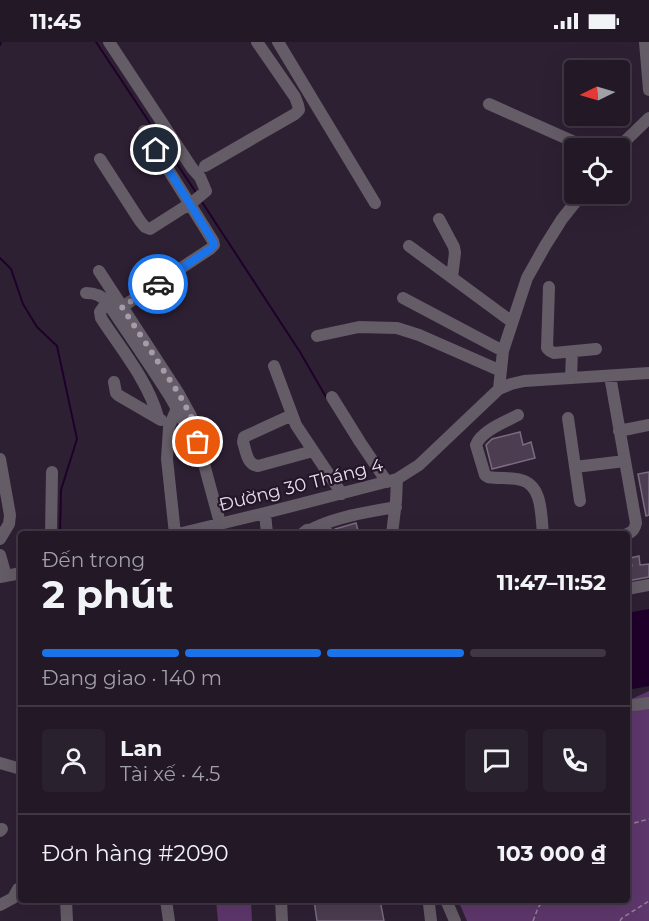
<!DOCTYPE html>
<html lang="vi">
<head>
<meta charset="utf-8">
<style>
	body { margin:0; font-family:Montserrat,sans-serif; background:#2a212e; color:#f1f3f6; height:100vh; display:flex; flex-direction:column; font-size:22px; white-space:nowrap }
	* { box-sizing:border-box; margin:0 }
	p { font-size:20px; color:#a2a0a7 }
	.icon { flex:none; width:33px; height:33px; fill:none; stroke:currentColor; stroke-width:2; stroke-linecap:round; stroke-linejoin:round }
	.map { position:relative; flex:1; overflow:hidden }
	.sheet { position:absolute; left:18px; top:489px; width:612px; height:372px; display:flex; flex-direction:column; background:#221826; border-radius:6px; box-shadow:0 6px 24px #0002,0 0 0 2px #3f3743 }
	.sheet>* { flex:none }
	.needle { width:39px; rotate:265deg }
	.controls { position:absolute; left:564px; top:18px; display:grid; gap:12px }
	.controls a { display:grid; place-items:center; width:66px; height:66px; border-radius:6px; background:#221826; box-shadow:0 6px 24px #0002,0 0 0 2px #3f3743; font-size:30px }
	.pin { position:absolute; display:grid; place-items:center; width:51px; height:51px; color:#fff; margin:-26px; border:3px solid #fff; border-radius:50%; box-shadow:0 2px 6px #0007 }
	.courier { position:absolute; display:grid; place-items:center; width:60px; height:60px; margin:-30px; border:4px solid #1a73e8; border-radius:50%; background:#fff; color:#222; box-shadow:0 2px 8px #0007 }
	.head em { font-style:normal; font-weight:700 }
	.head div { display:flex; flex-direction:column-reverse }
	.head { display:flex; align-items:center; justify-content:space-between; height:102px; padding:0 24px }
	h1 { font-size:39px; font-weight:700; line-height:45px }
	.bar { display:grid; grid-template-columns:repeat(4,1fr); gap:9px 6px; align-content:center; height:72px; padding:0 24px }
	.bar i { height:8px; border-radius:4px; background:#3f3743 }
	.bar .on { background:#1a73e8 }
	.bar p { grid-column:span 4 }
	.line { display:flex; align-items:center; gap:15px; padding:0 24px; border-top:2px solid #3f3743 }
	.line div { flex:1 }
	.round { display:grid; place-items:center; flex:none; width:63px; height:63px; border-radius:6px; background:#2a212e }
	.status { display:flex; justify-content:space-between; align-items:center; height:42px; padding:0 30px; background:#221826; direction:ltr }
	.status svg { height:16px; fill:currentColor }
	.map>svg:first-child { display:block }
</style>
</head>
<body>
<div class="status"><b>11:45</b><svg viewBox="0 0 49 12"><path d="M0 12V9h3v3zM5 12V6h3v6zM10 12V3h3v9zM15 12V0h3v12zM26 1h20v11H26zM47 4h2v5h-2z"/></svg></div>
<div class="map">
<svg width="649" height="879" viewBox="0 0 649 879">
	<rect width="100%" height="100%" fill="#2e2033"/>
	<path fill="#5e376c" d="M649,649V879H467L458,858H627V659Z
		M216,858H251L252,879H218Z"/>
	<path fill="#1f002b" d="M649,567V644L627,648V571Z"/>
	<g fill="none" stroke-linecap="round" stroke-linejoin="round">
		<path stroke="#1f002b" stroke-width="2" d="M96,0L197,152
			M0,3L1,0
			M202,160L300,310L326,355
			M0,216L11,227L23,262L37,285L57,304L77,397L61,448L60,492"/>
	</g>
	<path fill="#4c3d51" stroke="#7b6b81" stroke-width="1.5" d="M520,390L523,403L531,400L535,416L492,427L486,403L492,397Z
		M649,430V473L646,474L638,432Z
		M356,481L359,492H336L335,487Z
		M639,514L640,523L649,522V535L627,539V525L632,524L630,516Z
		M314,858H380L384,879H317Z"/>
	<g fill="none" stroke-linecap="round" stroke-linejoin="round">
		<path stroke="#918595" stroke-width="1.5" stroke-dasharray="4.5 3" stroke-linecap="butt" d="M627,783L649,777
			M533,879L538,866L543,858
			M620,879L622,876L649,859"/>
		<path stroke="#645c66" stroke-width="12" d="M278,0L375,161
			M645,0L649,48
			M489,62L588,106
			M618,106L649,76
			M100,117L140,179L145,185L150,187L194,159L206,149L200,135L192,126L109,0
			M205,124L295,72L299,68L298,63L295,55L257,0
			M439,177L454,205L455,211L452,235
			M409,204L512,280
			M99,229L179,352L191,374L220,481
			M549,245L547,306L550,309L554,311L596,307
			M86,251C95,251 101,253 107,260C127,290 148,320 167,350C177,365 183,381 194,395
			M403,256L503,309
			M107,260L100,270L101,276C121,307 148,339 158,375
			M122,265L210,207L214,203L213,199L144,89
			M317,294L359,285L397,286L419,293L501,329
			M274,324L296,383L342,452
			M610,334L636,481C635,487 633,490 627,492
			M571,336L572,310
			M114,340L116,351L118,353L161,378
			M499,347L503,309L527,236L545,204L562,177L582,152
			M332,355L360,400L387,440
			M292,373L244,395L243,400C246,409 247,423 258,424L313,409
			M518,373C505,380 481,389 476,403L485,433L488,435C499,437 511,435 521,438C543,443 541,475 543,492
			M568,376L580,459
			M619,389L649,383
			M0,417L10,473L9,482L0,497
			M575,425L625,419
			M265,471L267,492
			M314,486C340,474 367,470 396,465
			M51,492L52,430
			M175,492L167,417L169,385L177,366
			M178,492L265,471L397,437L419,423L499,347L511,342L524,339L649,331
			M302,492L307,488L321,486L327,490L328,492
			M392,492L396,459L397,437
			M0,513L6,534
			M0,535L21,531
			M627,547L649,543
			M634,663L649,661
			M0,721L21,727
			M0,789L2,787
			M66,858L67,879
			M166,858L169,879
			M281,858L282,879
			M446,858L455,879
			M429,862L431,879
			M0,863L13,856L18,847L21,846"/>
	</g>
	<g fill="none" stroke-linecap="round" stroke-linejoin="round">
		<path stroke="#a69baa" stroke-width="6" stroke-dasharray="0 10.8" d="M158,242L122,265L179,352L191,374L198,400"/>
		<path stroke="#1a73e8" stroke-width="8" d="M156,108L213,199L214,203L210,207L158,242"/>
	</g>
	<g text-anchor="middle" stroke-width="4.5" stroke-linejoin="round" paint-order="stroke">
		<g font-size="18" fill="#e7ddea" stroke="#241629">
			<text transform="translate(301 443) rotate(-14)" y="6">Đường 30 Tháng 4</text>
		</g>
	</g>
</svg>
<div class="controls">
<a><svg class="needle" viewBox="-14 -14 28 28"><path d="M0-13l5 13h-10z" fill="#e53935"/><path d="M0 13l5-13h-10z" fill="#a2a0a7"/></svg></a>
<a><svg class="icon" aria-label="locate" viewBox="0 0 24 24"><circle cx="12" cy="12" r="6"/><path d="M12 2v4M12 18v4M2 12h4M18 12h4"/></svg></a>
</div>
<div class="pin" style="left:198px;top:400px;background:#ea580c"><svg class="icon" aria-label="bag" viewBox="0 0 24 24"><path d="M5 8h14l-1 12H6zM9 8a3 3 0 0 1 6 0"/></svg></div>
<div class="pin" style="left:156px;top:108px;background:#1f2937"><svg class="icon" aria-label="home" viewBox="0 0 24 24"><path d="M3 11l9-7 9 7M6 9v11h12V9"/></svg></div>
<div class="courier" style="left:158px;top:242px"><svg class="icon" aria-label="car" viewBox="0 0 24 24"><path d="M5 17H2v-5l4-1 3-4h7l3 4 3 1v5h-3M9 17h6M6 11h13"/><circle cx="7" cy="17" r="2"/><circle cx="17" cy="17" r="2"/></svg></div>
<section class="sheet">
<div class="head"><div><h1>2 phút</h1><p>Đến trong</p></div><em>11:47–11:52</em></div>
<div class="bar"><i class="on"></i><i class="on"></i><i class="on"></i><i></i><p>Đang giao · 140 m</p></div>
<div class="line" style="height:108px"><a class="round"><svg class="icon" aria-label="person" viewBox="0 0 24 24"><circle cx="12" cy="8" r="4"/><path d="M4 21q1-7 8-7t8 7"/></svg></a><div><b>Lan</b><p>Tài xế · 4.5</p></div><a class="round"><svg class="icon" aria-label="chat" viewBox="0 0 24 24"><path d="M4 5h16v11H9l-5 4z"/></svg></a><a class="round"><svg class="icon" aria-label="phone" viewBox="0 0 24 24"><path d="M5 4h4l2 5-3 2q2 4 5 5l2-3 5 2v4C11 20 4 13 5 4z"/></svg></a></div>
<div class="line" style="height:78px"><div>Đơn hàng #2090</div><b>103 000 ₫</b></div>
</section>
</div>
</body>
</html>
